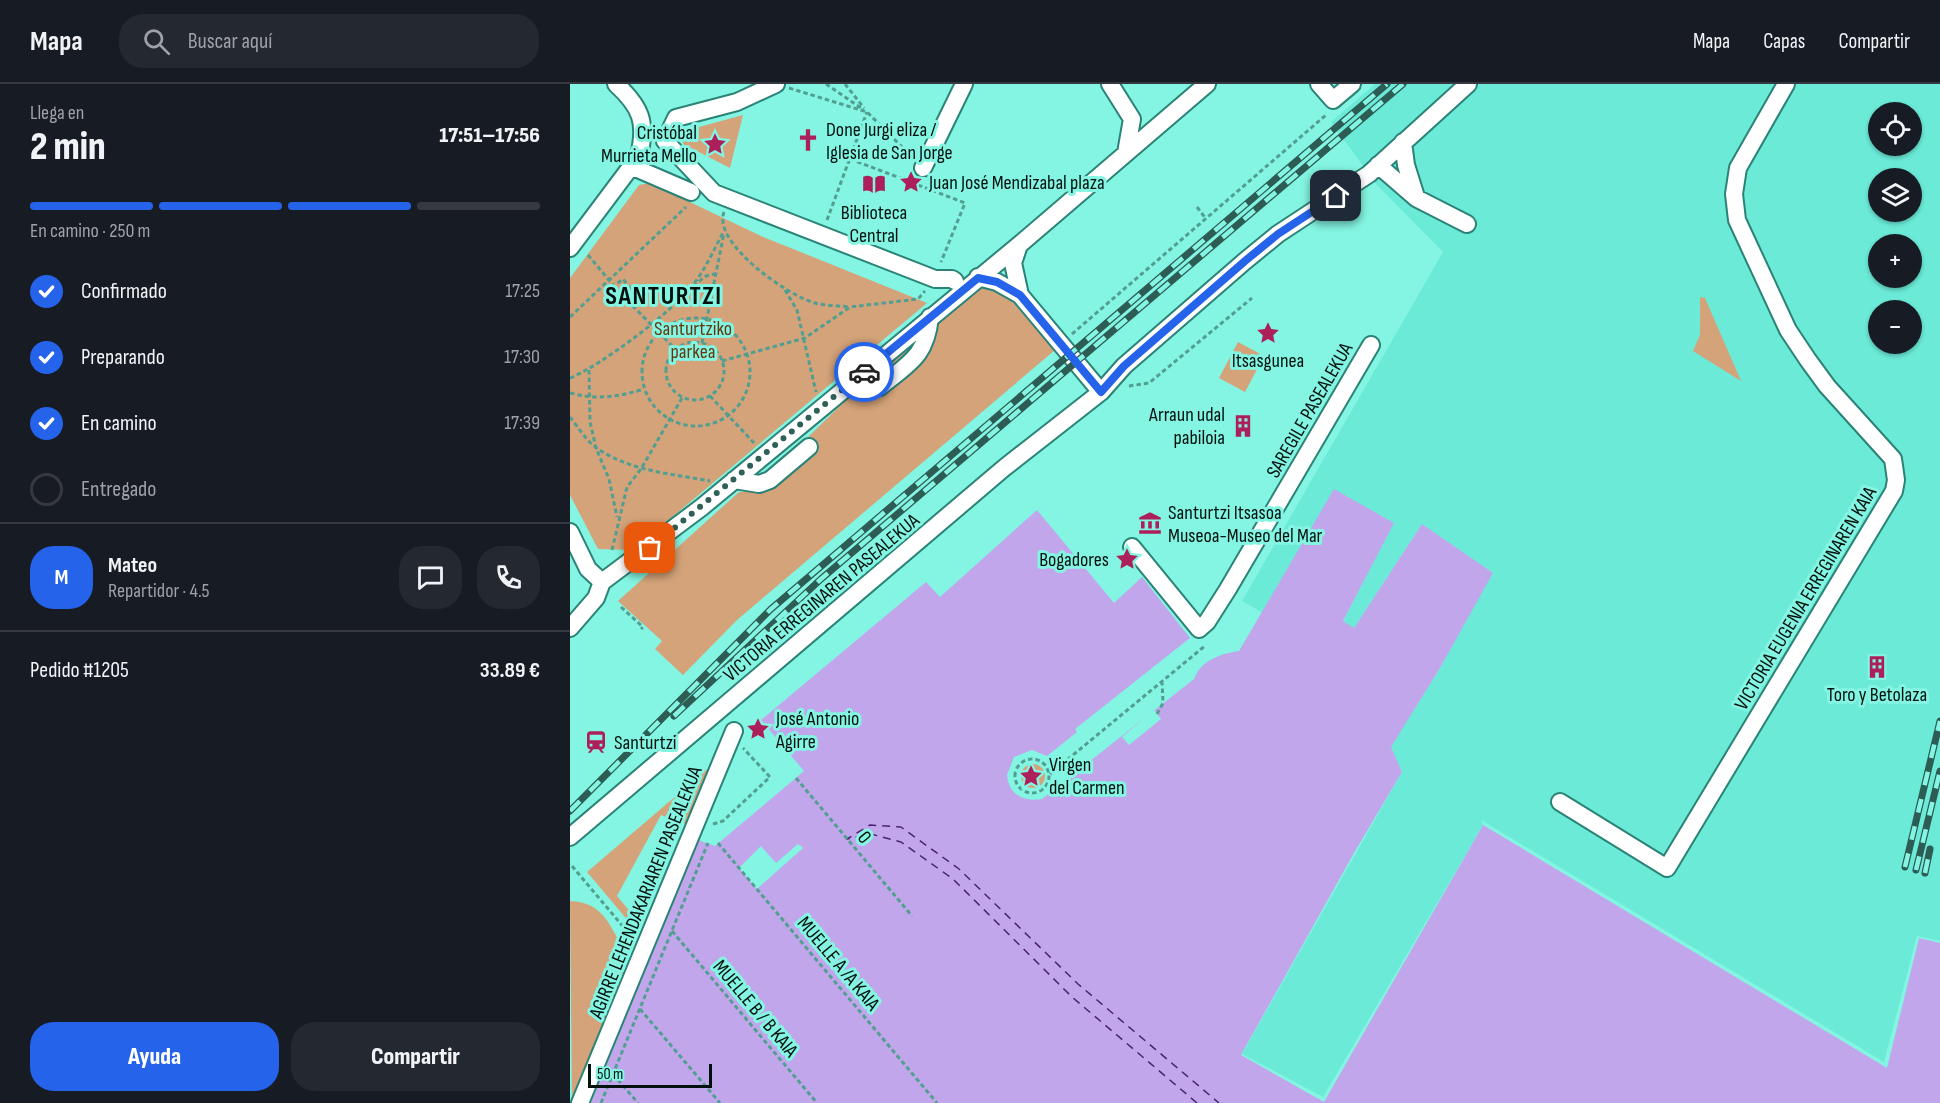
<!DOCTYPE html>
<html lang="es">
<head>
<meta charset="utf-8">
<style>
	body { margin:0; font-family:"Sofia Sans Condensed",sans-serif; background:#242831; color:#f1f3f6; height:100vh; display:flex; flex-direction:column; font-size:22px; white-space:nowrap }
	* { box-sizing:border-box; margin:0 }
	p { font-size:20px; color:#9ea1a6 }
	.icon { flex:none; width:33px; height:33px; fill:none; stroke:currentColor; stroke-width:2; stroke-linecap:round; stroke-linejoin:round }
	.map { position:relative; flex:1; overflow:hidden }
	.details { display:flex; flex-direction:column; background:#171b24; width:570px }
	.details>* { flex:none }
	.tools { position:absolute; left:1298px; top:18px; display:grid; gap:12px }
	.tools a { display:grid; place-items:center; width:54px; height:54px; border-radius:50%; background:#171b24; box-shadow:0 2px 4px #0004; font-size:30px }
	.scale { position:absolute; left:18px; bottom:15px; width:124px; box-sizing:border-box; padding-left:6px; border:3px solid #00100d; border-top:0; font-size:16px; line-height:21px; white-space:nowrap; color:#00100d; -webkit-text-stroke:4px #84f5e2; paint-order:stroke }
	.pin { position:absolute; display:grid; place-items:center; width:51px; height:51px; color:#fff; margin:-26px; border-radius:12px; box-shadow:0 3px 9px #0006 }
	.courier { position:absolute; display:grid; place-items:center; width:60px; height:60px; margin:-30px; border:4px solid #2563eb; border-radius:50%; background:#fff; color:#222; box-shadow:0 2px 8px #0007 }
	.headline em { font-style:normal; font-weight:800 }
	.headline div { display:flex; flex-direction:column-reverse }
	.headline { display:flex; align-items:center; justify-content:space-between; height:102px; padding:0 30px }
	h1 { font-size:39px; font-weight:800; line-height:45px }
	.bar { display:grid; grid-template-columns:repeat(4,1fr); gap:9px 6px; align-content:center; height:72px; padding:0 30px }
	.bar i { height:8px; border-radius:4px; background:#363941 }
	.bar .selected { background:#2563eb }
	.bar p { grid-column:span 4 }
	.line { display:flex; align-items:center; gap:15px; padding:0 30px; border-top:2px solid #363941 }
	.line div { flex:1 }
	.round { display:grid; place-items:center; flex:none; width:63px; height:63px; border-radius:24px; background:#242831 }
	ol { padding:0 30px; list-style:none }
	li { display:flex; align-items:center; gap:18px; height:66px }
	li p { margin-inline-start:auto }
	li .icon { padding:6px; border-radius:50%; background:#2563eb; color:#fff; stroke-width:4 }
	li:last-child { color:#9ea1a6 }
	li i { width:33px; height:33px; border:3px solid #363941; border-radius:50% }
	.action { display:flex; gap:12px; margin-top:auto; padding:12px 30px }
	.action a { flex:1; height:69px; border-radius:24px; background:#2563eb; color:#fff; font-size:24px; font-weight:800; line-height:69px; text-align:center }
	.action a+a { background:#242831; color:#f1f3f6 }
	header { display:flex; align-items:center; gap:36px; box-sizing:border-box; height:84px; padding:0 30px; background:#171b24; border-bottom:2px solid #363941 }
	header strong { font-size:28px }
	nav { display:flex; gap:33px; margin-inline-start:auto; font-size:21px }
	.search { width:420px; height:54px; background:#242831; display:flex; align-items:center; gap:15px; box-sizing:border-box; padding:0 21px; border-radius:24px; color:#9ea1a6; font-size:22px }
	main { display:flex; flex:1; min-height:0 }
	.map>svg:first-child { display:block }
</style>
</head>
<body>
<header>
<strong>Mapa</strong>
<div class="search"><svg class="icon" aria-label="search" viewBox="0 0 24 24"><circle cx="10" cy="10" r="6"/><path d="M15 15l6 6"/></svg>Buscar aquí</div>
<nav><a>Mapa</a><a>Capas</a><a>Compartir</a></nav>
</header>
<main>
<section class="details">
<div class="headline"><div><h1>2 min</h1><p>Llega en</p></div><em>17:51–17:56</em></div>
<div class="bar"><i class="selected"></i><i class="selected"></i><i class="selected"></i><i></i><p>En camino · 250 m</p></div>
<ol>
<li><svg class="icon" aria-label="check" viewBox="0 0 24 24"><path d="M5 12l5 5 9-10"/></svg>Confirmado<p>17:25</p></li>
<li><svg class="icon" aria-label="check" viewBox="0 0 24 24"><path d="M5 12l5 5 9-10"/></svg>Preparando<p>17:30</p></li>
<li><svg class="icon" aria-label="check" viewBox="0 0 24 24"><path d="M5 12l5 5 9-10"/></svg>En camino<p>17:39</p></li>
<li><i></i>Entregado</li>
</ol>
<div class="line" style="height:108px"><b class="round" style="background:#2563eb;color:#fff">M</b><div><b>Mateo</b><p>Repartidor · 4.5</p></div><a class="round"><svg class="icon" aria-label="chat" viewBox="0 0 24 24"><path d="M4 5h16v11H9l-5 4z"/></svg></a><a class="round"><svg class="icon" aria-label="phone" viewBox="0 0 24 24"><path d="M5 4h4l2 5-3 2q2 4 5 5l2-3 5 2v4C11 20 4 13 5 4z"/></svg></a></div>
<div class="line" style="height:78px"><div>Pedido #1205</div><b>33.89 €</b></div>
<div class="action"><a>Ayuda</a><a>Compartir</a></div>
</section>
<div class="map">
<svg width="1370" height="1019" viewBox="0 0 1370 1019">
	<rect width="100%" height="100%" fill="#84f5e2"/>
	<path fill="#6bead7" fill-rule="evenodd" d="M805,0H1370V857L1347,852L1314,978L911,736L913,741L753,1013L672,970L832,688L820,663L870,584L922,489L852,440L784,544L773,538L823,439L693,529L672,517L873,168L807,101L761,38ZM1308,28H1341V62H1308ZM1308,94H1341V128H1308ZM1308,160H1341V194H1308ZM1308,226H1341V260H1308Z"/>
	<path fill="#d4a379" d="M173,31L160,84L113,60V51L118,46Z
		M80,99L191,152L357,219L63,466L28,465L0,411V194L69,101Z
		M410,203L433,207L485,266L167,536L113,591L85,565L92,557L48,517L169,408L195,407L244,370L234,357L277,315L352,254L349,264L308,300L316,310L358,269L364,242Z
		M1130,213L1135,214L1171,297L1123,267L1130,251Z
		M668,258L694,272L675,308L649,294Z
		M451 692a12 12 0 1 1 24 0a12 12 0 1 1-24 0Z
		M141,682L118,741L91,731L47,812L68,837L65,845L17,788Z
		M0,817C17,818 28,823 38,838C45,849 53,863 54,876C55,907 15,987 2,1019Z"/>
	<path fill="#c1a6ec" d="M764,405L824,439L773,537L784,544L852,440L923,489L870,584L821,663L832,688L784,769L671,971L754,1018L913,741L1317,984L1349,854L1370,859V1019H21L128,756L145,762L234,687L191,636L356,498L370,513L467,426L544,519L572,493L620,554L505,645L507,648L477,672L462,666L444,673L437,691C439,711 453,718 472,715L624,595C632,575 651,570 669,567Z"/>
	<path fill="#84f5e2" d="M584,626L591,635L559,661L552,653Z
		M228,760L233,764L187,805L169,784L191,762L206,779Z"/>
	<g fill="none" stroke-linecap="round" stroke-linejoin="round">
		<path stroke="#4a2374" stroke-width="1.5" stroke-dasharray="8 6" stroke-linecap="butt" d="M627,1019L502,913L383,795L331,758L301,750L277,755L300,741L331,743L389,785L508,900L649,1019"/>
		<g stroke="#2a8376" stroke-width="20">
			<path id="minor" d="M206,0L167,18L106,34L95,57L144,109L365,195H382L385,197
				M540,0L562,35L556,69
				M749,0L763,16L782,0
				M833,58L836,81L846,113
				M808,81L846,114L897,140
				M63,83L121,108
				M353,84L394,0
				M449,161L443,179L450,211
				M0,164L69,72C77,38 71,23 46,0
				M408,193L427,198L450,211L531,308
				M310,303C339,279 356,273 360,233
				M164,396L189,400L200,396L239,363
				M0,448L18,485L32,498
				M562,463L629,545L637,538L658,505L801,261
				M0,544L26,514L32,498L132,423L449,161L637,0
				M990,718L1097,784L1324,407L1326,396L1323,375L1257,302L1238,276L1218,246L1167,136L1164,110L1168,84L1216,0
				M0,753L434,384L531,308L554,282L675,177L708,150L799,90L898,0
				M10,1019L164,647"/>
		</g>
		<path stroke="#529f92" stroke-width="3" stroke-dasharray="4.5 3" stroke-linecap="butt" d="M256,0L294,26
			M275,0L294,24
			M219,4L297,28L341,72
			M280,75L346,100
			M348,101L395,119L371,178
			M627,123L636,135
			M154,128C142,159 218,212 245,219C255,222 267,221 278,223
			M257,136L297,28
			M18,171L44,202L53,195L60,204L43,218L36,210L44,202
			M123,202L136,192L148,189
			M215,206L227,226L246,308
			M52,211L105,265
			M0,233L116,123
			M72 288a54 54 0 1 1 108 0a54 54 0 1 1-108 0Z
			M502,250L756,31
			M96 287a29 29 0 1 1 58 0a29 29 0 1 1-58 0Z
			M132,259L154,149
			M152,277L235,254L280,223L348,215L355,207
			M19,286L20,338L26,364L39,395L47,433
			M0,294C30,282 101,229 121,203C135,187 144,165 154,147
			M559,302L579,299L682,214
			M0,309C27,316 48,313 74,305
			M140,312L184,359
			M0,333C8,343 17,358 28,365C61,387 102,390 140,397
			M42,466L57,403L71,385L112,314
			M51,523L73,543L71,545
			M587,630L593,619L592,597
			M445 692a17 17 0 1 1 34 0a17 17 0 1 1-34 0Z
			M480,690L636,561
			M226,694L342,832
			M143,740L153,737L200,693L173,664
			M148,759L367,1019
			M2,782L61,852
			M102,847L247,1019
			M70,925L150,1019
			M43,990L68,1019
			M31,1019L138,759"/>
		<use href="#minor" stroke="#fff" stroke-width="16"/>
		<g stroke="#2c5c54" stroke-width="7">
			<path id="rail" d="M104,632L251,495L833,0
				M0,727L201,525L817,0
				M1335,783L1370,637
				M1346,786L1370,687
				M1355,789L1360,765"/>
		</g>
		<use href="#rail" stroke="#84f5e2" stroke-width="4.5" stroke-dasharray="14" stroke-linecap="butt"/>
	</g>
	<g fill="none" stroke-linecap="round" stroke-linejoin="round">
		<path stroke="#2e6058" stroke-width="6" stroke-dasharray="0 10.8" d="M80,464L294,288"/>
		<path stroke="#2563eb" stroke-width="8" d="M294,288L408,194L427,198L450,211L531,308L554,282L675,177L708,150L766,112"/>
	</g>
	<defs>
		<g id="church-bare" transform="scale(1.8)"><path d="M-1.2-6h2.4v3.5h3.3v2.4h-3.3V6h-2.4V-.1h-3.3v-2.4h3.3Z" fill="#ad1f5b" stroke="#84f5e2" stroke-width="2.5" paint-order="stroke"/></g>
		<g id="sight-bare" transform="scale(1.8)"><path d="M0-6L1.8-2.2L6-1.7L2.9 1.2L3.7 5.4L0 3.3L-3.7 5.4L-2.9 1.2L-6-1.7L-1.8-2.2Z" fill="#ad1f5b" stroke="#84f5e2" stroke-width="2.5" paint-order="stroke"/></g>
		<g id="library-bare" transform="scale(1.8)"><path d="M-6-4Q-3-5.5-.7-3.5V5Q-3 3-6 4ZM6-4Q3-5.5 .7-3.5V5Q3 3 6 4Z" fill="#ad1f5b" stroke="#84f5e2" stroke-width="2.5" paint-order="stroke"/></g>
		<g id="building-bare" transform="scale(1.8)"><path d="M-4-6H4V6H1V3H-1V6H-4ZM-2.5-4.3h1.7v1.8h-1.7ZM.8-4.3h1.7v1.8H.8ZM-2.5-1h1.7V.8h-1.7ZM.8-1h1.7V.8H.8Z" fill="#ad1f5b" stroke="#84f5e2" stroke-width="2.5" paint-order="stroke"/></g>
		<g id="museum-bare" transform="scale(1.8)"><path d="M0-6L6-3V-2H-6V-3ZM-5-1h2V3h-2ZM-1-1h2V3h-2ZM3-1h2V3H3ZM-6 4H6V6H-6Z" fill="#ad1f5b" stroke="#84f5e2" stroke-width="2.5" paint-order="stroke"/></g>
		<g id="station-bare" transform="scale(1.8)"><path d="M-3-6H3Q5-6 5-4V2Q5 4 3 4L4.5 6H3L1.5 4h-3L-3 6H-4.5L-3 4Q-5 4-5 2V-4Q-5-6-3-6ZM-3.5-4v3h7v-3ZM-3.5 1v1.5H-2V1ZM2 1v1.5H3.5V1Z" fill="#ad1f5b" stroke="#84f5e2" stroke-width="2.5" paint-order="stroke"/></g>
	</defs>
	<g fill-rule="evenodd">
		<use href="#church-bare" x="238" y="56"/>
		<use href="#sight-bare" x="145" y="60"/>
		<use href="#sight-bare" x="341" y="98"/>
		<use href="#library-bare" x="304" y="100"/>
		<use href="#sight-bare" x="698" y="249"/>
		<use href="#building-bare" x="673" y="342"/>
		<use href="#museum-bare" x="580" y="439"/>
		<use href="#sight-bare" x="557" y="475"/>
		<use href="#building-bare" x="1307" y="583"/>
		<use href="#sight-bare" x="188" y="645"/>
		<use href="#station-bare" x="26" y="658"/>
		<use href="#sight-bare" x="461" y="692"/>
	</g>
	<g text-anchor="middle" stroke-width="6" stroke-linejoin="round" paint-order="stroke">
		<g font-size="20" fill="#00100d" stroke="#84f5e2" text-anchor="start">
			<text x="256" y="52">Done Jurgi eliza /<tspan x="256" dy="23">Iglesia de San Jorge</tspan></text>
			<text x="127" y="55" text-anchor="end">Cristóbal<tspan x="127" dy="23">Murrieta Mello</tspan></text>
			<text x="359" y="105">Juan José Mendizabal plaza</text>
			<text x="304" y="135" text-anchor="middle">Biblioteca<tspan x="304" dy="23">Central</tspan></text>
			<text x="698" y="283" text-anchor="middle">Itsasgunea</text>
			<text x="655" y="337" text-anchor="end">Arraun udal<tspan x="655" dy="23">pabiloia</tspan></text>
			<text x="598" y="435">Santurtzi Itsasoa<tspan x="598" dy="23">Museoa-Museo del Mar</tspan></text>
			<text x="539" y="482" text-anchor="end">Bogadores</text>
			<text x="1307" y="617" text-anchor="middle">Toro y Betolaza</text>
			<text x="206" y="641">José Antonio<tspan x="206" dy="23">Agirre</tspan></text>
			<text x="44" y="665">Santurtzi</text>
			<text x="479" y="687">Virgen<tspan x="479" dy="23">del Carmen</tspan></text>
		</g>
		<g font-size="20" fill="#62390f" stroke="#84f5e2">
			<text x="123" y="251">Santurtziko<tspan x="123" dy="23">parkea</tspan></text>
		</g>
		<g font-size="20" fill="#00100d" stroke="#84f5e2">
			<text transform="translate(739 326) rotate(-60)" y="7">SAREGILE PASEALEKUA</text>
			<text transform="translate(251 513) rotate(-40)" y="7">VICTORIA ERREGINAREN PASEALEKUA</text>
			<text transform="translate(1235 514) rotate(-59)" y="7">VICTORIA EUGENIA ERREGINAREN KAIA</text>
			<text transform="translate(295 753) rotate(50)" y="7">0</text>
			<text transform="translate(75 808) rotate(-68)" y="7">AGIRRE LEHENDAKARIAREN PASEALEKUA</text>
			<text transform="translate(269 879) rotate(50)" y="7">MUELLE A /A KAIA</text>
			<text transform="translate(186 924) rotate(50)" y="7">MUELLE B / B KAIA</text>
		</g>
		<g font-size="26" font-weight="bold" letter-spacing="1.5" fill="#00100d" stroke="#84f5e2">
			<text x="94" y="220">SANTURTZI</text>
		</g>
	</g>
</svg>
<div class="tools">
<a><svg class="icon" aria-label="locate" viewBox="0 0 24 24"><circle cx="12" cy="12" r="6"/><path d="M12 2v4M12 18v4M2 12h4M18 12h4"/></svg></a>
<a><svg class="icon" aria-label="layers" viewBox="0 0 24 24"><path d="M12 4l9 5-9 5-9-5zM3 14l9 5 9-5"/></svg></a>
<a>+</a>
<a>−</a>
</div>
<div class="scale">50 m</div>
<div class="pin" style="left:80px;top:464px;background:#ea580c"><svg class="icon" aria-label="bag" viewBox="0 0 24 24"><path d="M5 8h14l-1 12H6zM9 8a3 3 0 0 1 6 0"/></svg></div>
<div class="pin" style="left:766px;top:112px;background:#1f2937"><svg class="icon" aria-label="home" viewBox="0 0 24 24"><path d="M3 11l9-7 9 7M6 9v11h12V9"/></svg></div>
<div class="courier" style="left:294px;top:288px"><svg class="icon" aria-label="car" viewBox="0 0 24 24"><path d="M5 17H2v-5l4-1 3-4h7l3 4 3 1v5h-3M9 17h6M6 11h13"/><circle cx="7" cy="17" r="2"/><circle cx="17" cy="17" r="2"/></svg></div>
</div>
</main>
</body>
</html>
